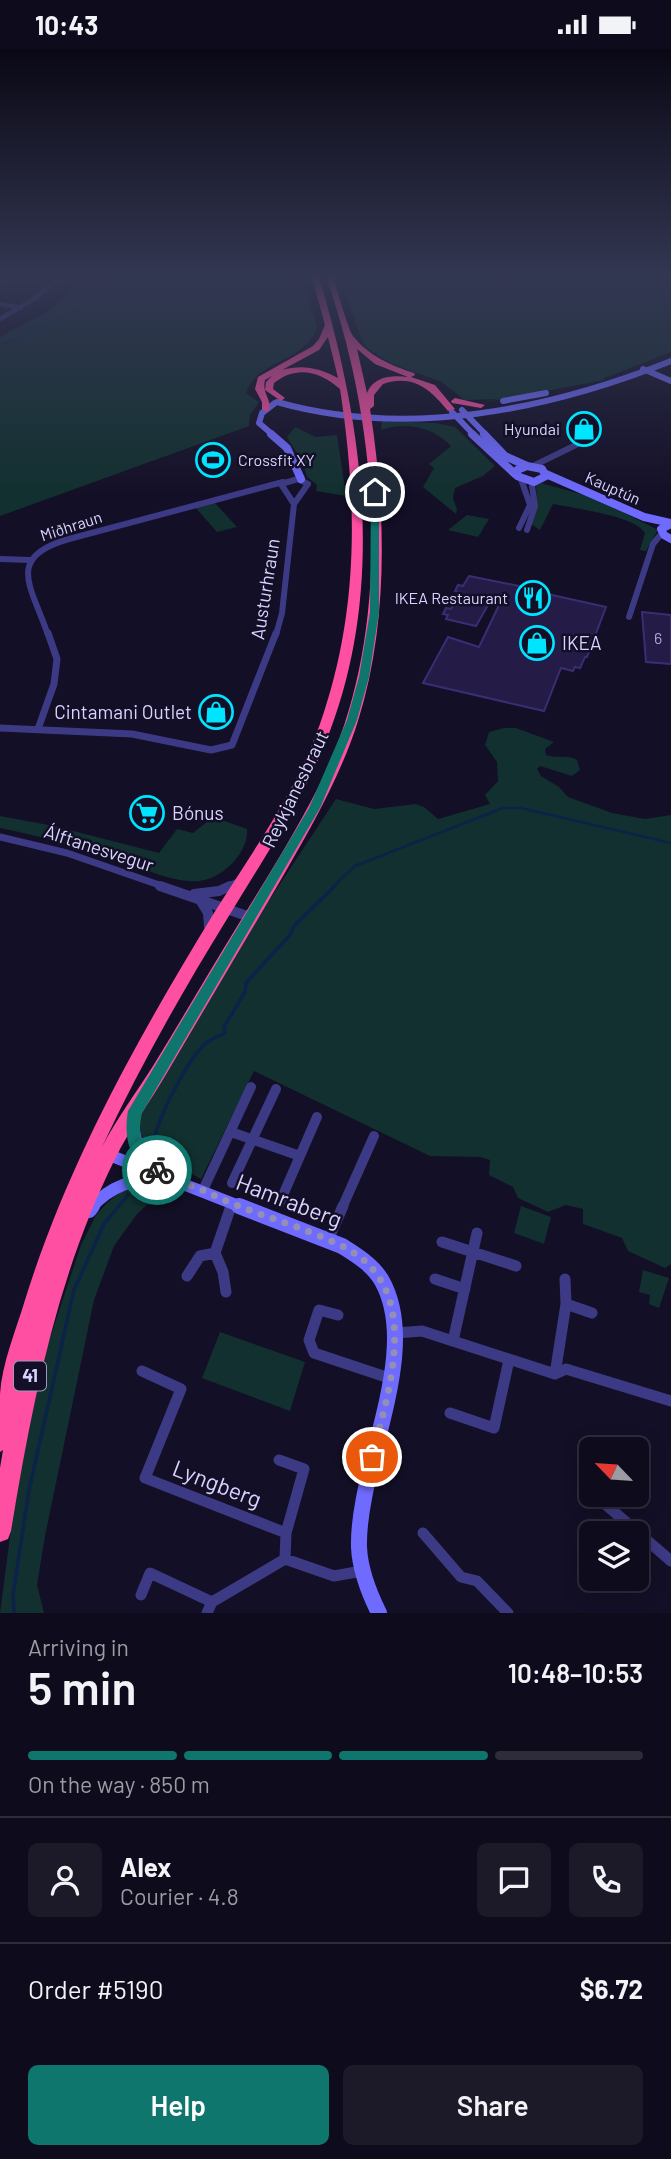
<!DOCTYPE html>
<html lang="en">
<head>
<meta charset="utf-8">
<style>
	body { margin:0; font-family:Barlow,sans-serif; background:#1c1929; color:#f1f3f6; height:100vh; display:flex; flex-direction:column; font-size:26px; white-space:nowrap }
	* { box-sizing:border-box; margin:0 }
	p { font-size:23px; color:#9b9ba3 }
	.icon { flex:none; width:38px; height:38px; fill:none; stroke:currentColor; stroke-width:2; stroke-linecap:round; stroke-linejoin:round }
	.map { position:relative; height:1564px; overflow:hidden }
	.drawer { display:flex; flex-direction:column; background:#0e0b1c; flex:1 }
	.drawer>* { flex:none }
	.needle { width:46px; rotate:295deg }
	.buttons { position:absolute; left:579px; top:1388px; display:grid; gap:14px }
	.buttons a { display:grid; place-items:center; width:70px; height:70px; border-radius:10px; background:#0e0b1c; box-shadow:0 4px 18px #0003,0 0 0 2px #2e2b3b; font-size:35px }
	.pin { position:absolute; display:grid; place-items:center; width:60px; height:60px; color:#fff; margin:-30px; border:4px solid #fff; border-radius:50%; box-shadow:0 2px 7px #0007 }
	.courier { position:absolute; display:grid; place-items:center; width:70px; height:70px; margin:-35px; border:5px solid #0f766e; border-radius:50%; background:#fff; color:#222; box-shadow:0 2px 9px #0007 }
	.head em { font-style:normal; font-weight:600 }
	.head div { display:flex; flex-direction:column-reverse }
	.head { display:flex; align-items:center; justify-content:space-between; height:119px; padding:0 28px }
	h1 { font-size:46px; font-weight:600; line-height:52px }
	.bar { display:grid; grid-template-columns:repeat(4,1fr); gap:10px 7px; align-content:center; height:84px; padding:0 28px }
	.bar i { height:9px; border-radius:5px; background:#2e2b3b }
	.bar .selected { background:#0f766e }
	.bar p { grid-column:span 4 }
	.line { display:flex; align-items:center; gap:18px; padding:0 28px; border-top:2px solid #2e2b3b }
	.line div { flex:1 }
	.round { display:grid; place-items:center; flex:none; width:74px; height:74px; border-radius:10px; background:#1c1929 }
	.primary-button { display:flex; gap:14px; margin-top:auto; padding:14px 28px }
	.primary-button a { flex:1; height:80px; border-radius:10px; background:#0f766e; color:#fff; font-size:28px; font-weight:600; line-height:80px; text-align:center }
	.primary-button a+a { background:#1c1929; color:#f1f3f6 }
	.status { display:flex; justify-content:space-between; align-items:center; height:49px; padding:0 35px; background:#0e0b1c; direction:ltr }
	.status svg { height:19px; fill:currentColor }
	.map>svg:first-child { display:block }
</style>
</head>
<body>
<div class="status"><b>10:43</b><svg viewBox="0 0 49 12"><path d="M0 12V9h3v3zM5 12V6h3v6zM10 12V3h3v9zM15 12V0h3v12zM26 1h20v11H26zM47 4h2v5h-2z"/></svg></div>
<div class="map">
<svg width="671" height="1564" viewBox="0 0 671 1564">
	<rect width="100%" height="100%" fill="#130f26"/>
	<path fill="#12302f" d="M87,228H304L306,232L303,234L317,278C305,314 257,310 246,344L259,353L250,366L249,377L0,467V288L47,263Z
		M340,228H671V303L602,330L605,331L476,355L498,350L464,351L442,333L392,315L367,299L362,292Z
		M382,372L436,374L455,378L495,417L483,427L455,439L453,450L457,460L456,465L423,438L434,419L429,415L451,397C434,378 405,372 381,381Z
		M295,378L316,388L337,386L346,447L316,442L317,436L307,428L303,414L287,388Z
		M541,434L595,449L658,481L646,502L640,501L645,484C636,467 573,459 553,455L540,481L531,475L537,458L536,436Z
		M214,453L237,478L217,483L195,458Z
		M467,466L489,470L478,488L448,481Z
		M504,679H516L554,693L545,700L546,706C557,710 567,705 577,711L580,721L572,727L540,717L537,720L541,727L559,738L568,748L612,764L645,770L671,766V1215L665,1219L628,1202L622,1189L583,1175V1160L566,1156L548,1163L518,1149L513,1138L489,1126L490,1111L480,1108L430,1107L254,1022L201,1130L157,1106L138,1083L141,1061L266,850H270L336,750L374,760L416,755L424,758L438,770L490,755L485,746L498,732L497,713L485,696L489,683Z
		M0,767L54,777L159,804L177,780L193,784L213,768L247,780C249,804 222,830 199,832C173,834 145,820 121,812C81,799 41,787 0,779Z
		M144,1133L182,1144L156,1148L137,1165L114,1197L94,1251L45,1487L37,1536L44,1564H0L16,1442L43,1310L81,1196L96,1166L107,1154L124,1140Z
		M521,1157L551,1168L544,1195L514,1184Z
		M643,1221L669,1229L659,1259L649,1255L650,1246L639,1243Z
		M220,1283L305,1313L290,1362L202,1329Z"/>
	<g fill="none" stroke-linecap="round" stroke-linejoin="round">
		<path stroke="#0c2248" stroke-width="2" d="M0,296C17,291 29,283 45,275C57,269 69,272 79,260C89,249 94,235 108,228"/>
		<path stroke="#0c2248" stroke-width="2.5" d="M333,838L355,817L503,759H521L671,794"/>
		<path stroke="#0c2248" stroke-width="3.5" d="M154,1099C152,1077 188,1010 205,995C210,990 219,987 225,984L224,978L245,943L246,934L290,886L294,877L335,837
			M14,1564L13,1546L29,1441L74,1241L104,1175L128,1146"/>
	</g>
	<path fill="#241b47" stroke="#3b2d73" stroke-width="2" d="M469,527L544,542L543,544L606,558L587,608H585L580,619L575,618L573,622L561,619L544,662L423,634L448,588L479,598L500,554L492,549L476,577L446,570L448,566L443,565L446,559L451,560L460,543L455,542L458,536L463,537Z
		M642,563L671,566V615L646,613Z"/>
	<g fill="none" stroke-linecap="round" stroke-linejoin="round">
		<path stroke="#3d3a85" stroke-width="4.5" d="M0,233L6,228
			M0,255L21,259
			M0,270L34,250L61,228"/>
		<path stroke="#3d3a85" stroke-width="6" d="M533,417L584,392
			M298,430L308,435L294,455L281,435Z
			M519,479L530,456L521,430
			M527,481L535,457L532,437L534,433
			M0,510L30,511
			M629,568L653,495L662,484
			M48,586C32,538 4,508 69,490L283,433
			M276,586L282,564L294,455"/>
		<path stroke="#3d3a85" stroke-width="7" d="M0,679L132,685L211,701L232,696L276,584
			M38,680L54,635L57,610L48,584
			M0,788L67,804L165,838
			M227,838L238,833"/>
		<path stroke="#3d3a85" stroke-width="10" d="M160,837L250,868
			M194,845L219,842L230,837
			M199,849L208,864L209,878
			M231,1083L300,1107L317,1068
			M232,1134L276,1040
			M203,1141L251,1038
			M280,1153L300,1107
			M231,1159L232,1155
			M342,1159L374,1087"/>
		<path stroke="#3d3a85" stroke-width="11" d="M328,1191L343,1157
			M442,1193L516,1217
			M187,1227L200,1207L215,1204
			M435,1230L465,1240
			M226,1243L223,1223L215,1204L231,1157
			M566,1255L592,1264
			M338,1266L319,1261L309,1291L314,1304L389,1329
			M396,1284L422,1282L555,1325L566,1320L671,1352
			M453,1292L477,1184
			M142,1322L181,1340L145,1429L286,1484
			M555,1325L566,1255L565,1230
			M450,1364L494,1379L509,1311
			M279,1411L304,1420L286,1484L285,1510
			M597,1448L671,1512
			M423,1484L461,1528L477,1532L508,1564
			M141,1546L150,1524L212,1553
			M207,1564L212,1553L285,1510L334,1527L362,1522"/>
		<path stroke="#6f6bff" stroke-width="6" d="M643,320L671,332
			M503,352L546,344
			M277,353C407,390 548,361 671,312
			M462,361L486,386
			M452,363L474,386
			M273,386L259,374L262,364L275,354"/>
		<path stroke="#6f6bff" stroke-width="8" d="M271,385L287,399L301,430
			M472,385L515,425
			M484,385L505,407L527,417
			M527,417L542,420L546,427L534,433L517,427V421Z
			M546,425L644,468L671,474
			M671,475L661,480L664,486L671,490"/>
		<path stroke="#6f6bff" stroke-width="12" d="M134,1065C131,1088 139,1104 156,1120
			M104,1104L244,1159
			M91,1159C110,1136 134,1131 163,1127"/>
		<path stroke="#6f6bff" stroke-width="16" d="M239,1157L342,1197C356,1206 373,1216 382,1232C422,1304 357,1418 359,1498C360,1521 369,1544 379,1564
			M89,1161L92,1157"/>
		<path fill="#ff4fa3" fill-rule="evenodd" d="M312,228H319C364,379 387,543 325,695C300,757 261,813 227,870C182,943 139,1019 102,1098C117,1069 136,1044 153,1017C182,970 209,923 238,876C269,825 302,774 327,720C394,574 379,376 326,228H333C337,240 348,280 353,287C369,307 390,316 414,324L415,326L411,328L435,336L455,360L448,362C430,340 413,325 383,335L374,346V357L370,360C386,461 389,573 358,672C340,729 309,782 279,834C242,897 205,959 168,1022C151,1052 130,1079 115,1110C57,1226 32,1355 11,1482L8,1490L0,1493V1419L3,1401L0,1403C0,1384 0,1364 0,1345C2,1314 16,1281 25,1251C68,1113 139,987 214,864C254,800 301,736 324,663C359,556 357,450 340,340C320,322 296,316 274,334L273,340L285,349L281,352L265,341L266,333L272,327L265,331C262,344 270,348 270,360L266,363L262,360V353L255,340L258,328L313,297L319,290L325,276ZM328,288L338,329C320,319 302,315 282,321L319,301ZM357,300L375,315L408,328C392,326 374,327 367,344Z
			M455,349L485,356L481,359L452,354L451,352Z"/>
	</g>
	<linearGradient id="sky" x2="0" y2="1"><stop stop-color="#0a0815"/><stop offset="0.51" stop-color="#333752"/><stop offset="1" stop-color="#333752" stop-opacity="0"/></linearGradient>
	<rect width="671" height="447" fill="url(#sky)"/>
	<path fill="#0f766e" d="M375,441L379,443V563L369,628L357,671L320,759L142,1064C139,1077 138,1093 148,1104C154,1111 160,1113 164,1121L162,1126L157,1128C130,1118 123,1088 128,1062L309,759L347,671L359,628L370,563L371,443Z"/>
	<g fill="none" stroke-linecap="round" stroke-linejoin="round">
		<path stroke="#948fb3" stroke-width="7" stroke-dasharray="0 12.6" d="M157,1121C171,1133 194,1136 211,1145C252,1165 299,1176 340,1196C425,1236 390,1337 372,1408"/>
	</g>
	<defs>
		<g id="shop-ring" transform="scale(1.75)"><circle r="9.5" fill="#130f26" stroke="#00e5ff" stroke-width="1.5"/><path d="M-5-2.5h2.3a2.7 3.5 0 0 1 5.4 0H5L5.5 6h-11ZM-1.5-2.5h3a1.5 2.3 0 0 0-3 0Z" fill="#00e5ff"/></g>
		<g id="stadium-ring" transform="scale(1.75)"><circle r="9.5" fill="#130f26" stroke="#00e5ff" stroke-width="1.5"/><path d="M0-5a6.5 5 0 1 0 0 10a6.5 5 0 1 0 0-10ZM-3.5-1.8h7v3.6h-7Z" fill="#00e5ff"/></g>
		<g id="restaurant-ring" transform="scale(1.75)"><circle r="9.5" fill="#130f26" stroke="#00e5ff" stroke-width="1.5"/><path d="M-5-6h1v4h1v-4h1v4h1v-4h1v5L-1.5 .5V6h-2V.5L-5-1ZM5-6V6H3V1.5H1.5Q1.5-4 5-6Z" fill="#00e5ff"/></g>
		<g id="supermarket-ring" transform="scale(1.75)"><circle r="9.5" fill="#130f26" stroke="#00e5ff" stroke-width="1.5"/><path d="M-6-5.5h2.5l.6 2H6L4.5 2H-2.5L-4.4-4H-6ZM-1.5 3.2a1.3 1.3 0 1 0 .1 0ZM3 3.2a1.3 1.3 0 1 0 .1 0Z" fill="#00e5ff"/></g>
	</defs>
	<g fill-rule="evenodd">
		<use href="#shop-ring" x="584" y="380"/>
		<use href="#stadium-ring" x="213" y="411"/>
		<use href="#restaurant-ring" x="533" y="549"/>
		<use href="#shop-ring" x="537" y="594"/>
		<use href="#shop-ring" x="216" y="663"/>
		<use href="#supermarket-ring" x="147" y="764"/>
	</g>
	<g text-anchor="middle" stroke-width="5" stroke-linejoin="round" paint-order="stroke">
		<g font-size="16" fill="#d9d4ff" stroke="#130f26" text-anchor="end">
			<text x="560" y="386">Hyundai</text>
			<text x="238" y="417" text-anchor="start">Crossfit XY</text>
			<text x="508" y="555">IKEA Restaurant</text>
		</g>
		<g font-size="16" fill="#d9d4ff" stroke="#130f26">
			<text transform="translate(613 439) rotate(24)" y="6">Kauptún</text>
			<text transform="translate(71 477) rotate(-18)" y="6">Miðhraun</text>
		</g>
		<g font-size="16" fill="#aca6d1">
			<text x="658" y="595">6</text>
		</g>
		<rect fill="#130f26" stroke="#9e99be" stroke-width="2" x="14" y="1312.5" width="32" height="29" rx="5"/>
		<g font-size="18" font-weight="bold" fill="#d9d4ff">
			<text x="30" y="1333">41</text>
		</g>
		<g font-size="19" fill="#d9d4ff" stroke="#130f26">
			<text transform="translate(265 540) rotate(-81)" y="7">Austurhraun</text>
			<text transform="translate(295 740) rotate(-64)" y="7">Reykjanesbraut</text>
			<text transform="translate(99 799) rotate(18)" y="7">Álftanesvegur</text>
		</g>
		<g font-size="19" fill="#d9d4ff" stroke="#130f26" text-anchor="start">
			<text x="562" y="601">IKEA</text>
			<text x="192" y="670" text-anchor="end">Cintamani Outlet</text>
			<text x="172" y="771">Bónus</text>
		</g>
		<g font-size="23" fill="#d9d4ff" stroke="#130f26">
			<text transform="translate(289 1152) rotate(21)" y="8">Hamraberg</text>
			<text transform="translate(217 1435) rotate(21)" y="8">Lyngberg</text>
		</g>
	</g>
</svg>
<div class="buttons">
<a><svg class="needle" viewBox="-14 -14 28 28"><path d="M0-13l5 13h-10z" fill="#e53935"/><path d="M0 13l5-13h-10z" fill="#9b9ba3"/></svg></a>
<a><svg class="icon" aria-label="layers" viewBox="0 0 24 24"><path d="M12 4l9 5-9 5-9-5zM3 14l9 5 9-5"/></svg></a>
</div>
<div class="pin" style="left:372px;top:1408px;background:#ea580c"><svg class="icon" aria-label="bag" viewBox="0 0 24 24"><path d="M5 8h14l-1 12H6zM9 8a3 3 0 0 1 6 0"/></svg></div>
<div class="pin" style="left:375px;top:443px;background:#1f2937"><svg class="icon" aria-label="home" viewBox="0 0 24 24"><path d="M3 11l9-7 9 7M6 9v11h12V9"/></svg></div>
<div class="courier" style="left:157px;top:1121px"><svg class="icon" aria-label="bike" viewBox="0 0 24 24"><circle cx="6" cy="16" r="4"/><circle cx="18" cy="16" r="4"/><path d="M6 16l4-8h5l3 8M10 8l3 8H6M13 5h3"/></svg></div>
</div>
<section class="drawer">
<div class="head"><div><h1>5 min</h1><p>Arriving in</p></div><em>10:48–10:53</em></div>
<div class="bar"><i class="selected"></i><i class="selected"></i><i class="selected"></i><i></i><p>On the way · 850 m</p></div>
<div class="line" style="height:126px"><a class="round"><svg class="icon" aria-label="person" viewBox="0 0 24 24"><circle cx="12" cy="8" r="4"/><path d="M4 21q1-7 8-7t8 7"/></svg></a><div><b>Alex</b><p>Courier · 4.8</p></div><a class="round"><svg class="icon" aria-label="chat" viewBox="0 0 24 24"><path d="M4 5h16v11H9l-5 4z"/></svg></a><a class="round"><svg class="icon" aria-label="phone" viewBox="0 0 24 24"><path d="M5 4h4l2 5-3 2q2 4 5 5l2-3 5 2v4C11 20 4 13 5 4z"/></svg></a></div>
<div class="line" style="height:91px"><div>Order #5190</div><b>$6.72</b></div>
<div class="primary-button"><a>Help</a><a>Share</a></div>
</section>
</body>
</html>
